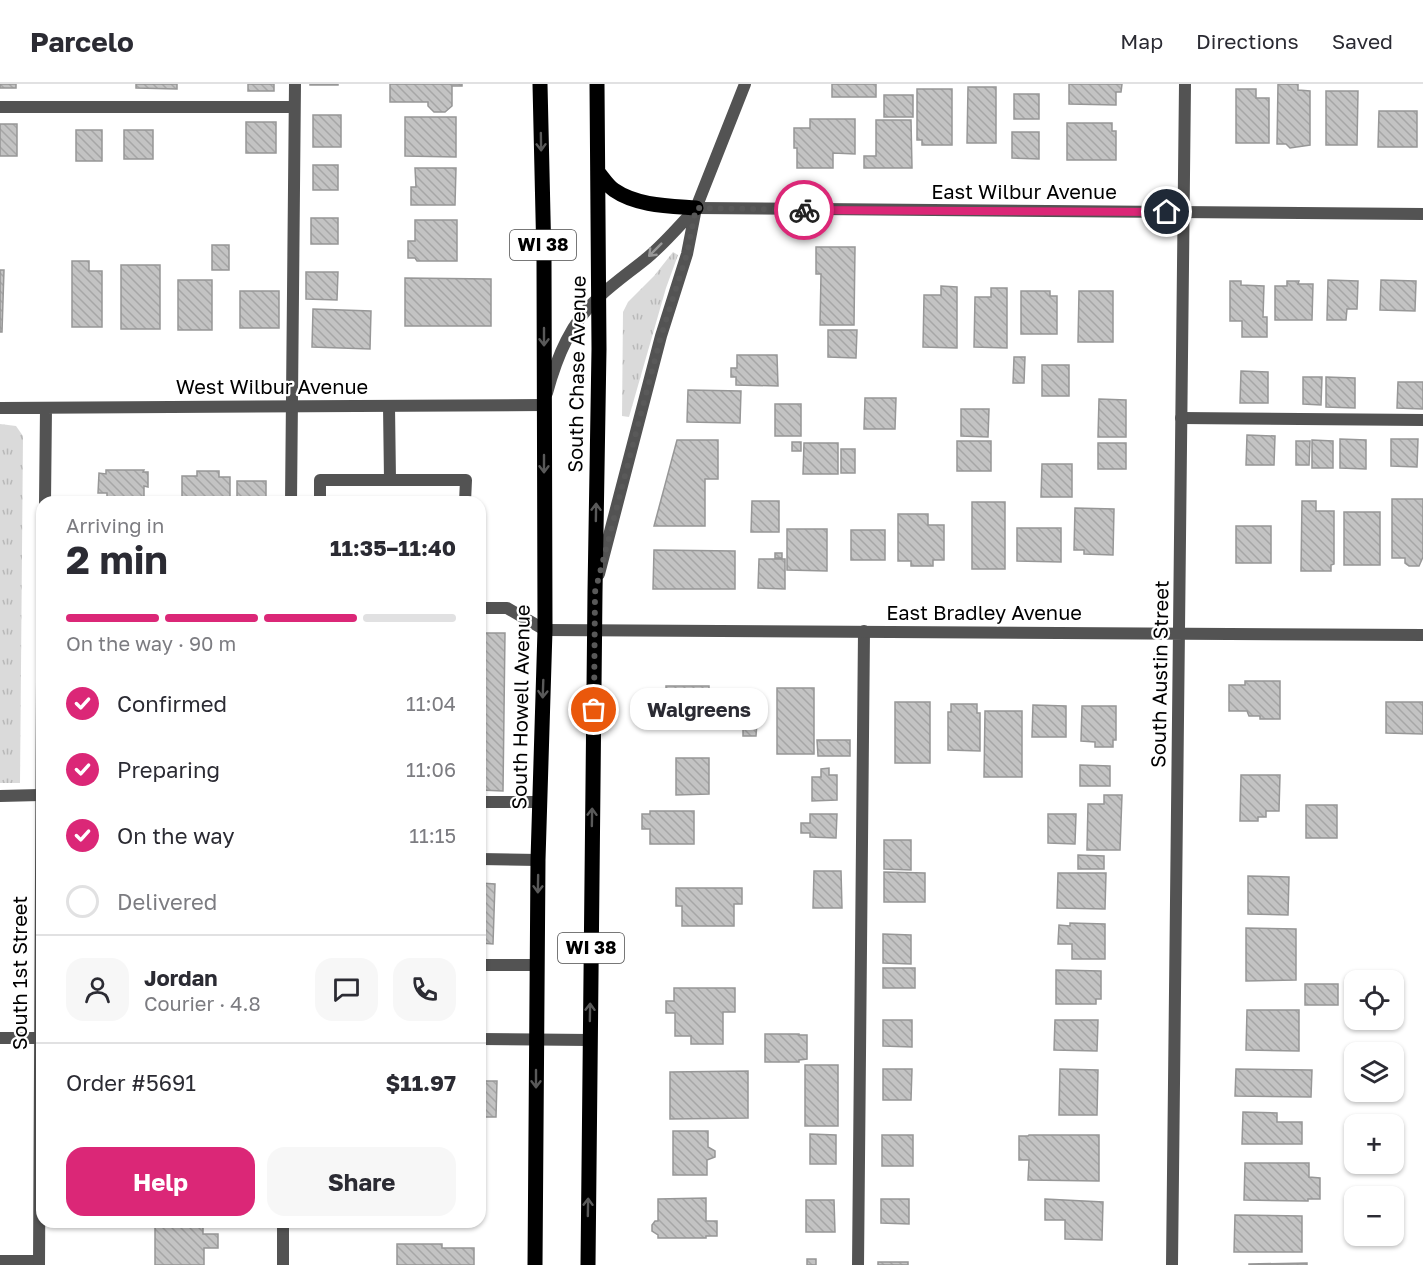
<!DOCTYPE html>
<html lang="en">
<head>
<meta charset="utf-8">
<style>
	body { margin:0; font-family:"Golos Text",sans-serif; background:#f7f7f7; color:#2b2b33; height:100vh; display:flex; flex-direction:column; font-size:22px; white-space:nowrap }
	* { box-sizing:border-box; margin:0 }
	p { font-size:20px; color:#7c7c81 }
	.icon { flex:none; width:33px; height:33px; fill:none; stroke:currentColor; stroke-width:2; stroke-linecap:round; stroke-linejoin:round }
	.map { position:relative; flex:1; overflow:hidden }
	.panel { position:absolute; left:36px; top:412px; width:450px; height:732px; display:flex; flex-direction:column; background:#fff; border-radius:18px; box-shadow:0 2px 4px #0004 }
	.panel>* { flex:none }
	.controls { position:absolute; left:1344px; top:886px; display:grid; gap:12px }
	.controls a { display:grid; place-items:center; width:60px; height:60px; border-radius:12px; background:#fff; box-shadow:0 2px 4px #0004; font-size:30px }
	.pin { position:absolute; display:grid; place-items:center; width:51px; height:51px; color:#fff; margin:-26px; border:3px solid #fff; border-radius:50%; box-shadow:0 2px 6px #0007 }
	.courier { position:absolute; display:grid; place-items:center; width:60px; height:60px; margin:-30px; border:4px solid #db2777; border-radius:50%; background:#fff; color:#222; box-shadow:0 2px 8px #0007 }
	.bubble { position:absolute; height:42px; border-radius:18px; background:#fff; box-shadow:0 2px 4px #0004; font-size:20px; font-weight:700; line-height:42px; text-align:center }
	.head em { font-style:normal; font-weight:700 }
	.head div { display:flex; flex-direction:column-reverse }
	.head { display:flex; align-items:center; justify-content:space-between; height:102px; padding:0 30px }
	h1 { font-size:39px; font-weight:700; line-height:45px }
	.bar { display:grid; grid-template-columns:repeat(4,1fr); gap:9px 6px; align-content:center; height:72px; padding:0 30px }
	.bar i { height:8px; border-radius:4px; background:#e1e1e2 }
	.bar .selected { background:#db2777 }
	.bar p { grid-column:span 4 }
	.line { display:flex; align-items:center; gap:15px; padding:0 30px; border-top:2px solid #e1e1e2 }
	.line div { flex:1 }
	.round { display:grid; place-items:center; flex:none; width:63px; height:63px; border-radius:18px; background:#f7f7f7 }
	ol { padding:0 30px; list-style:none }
	li { display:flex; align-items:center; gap:18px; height:66px }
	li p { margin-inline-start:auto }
	li .icon { padding:6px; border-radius:50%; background:#db2777; color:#fff; stroke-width:4 }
	li:last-child { color:#7c7c81 }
	li i { width:33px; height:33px; border:3px solid #e1e1e2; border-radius:50% }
	.button { display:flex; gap:12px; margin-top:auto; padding:12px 30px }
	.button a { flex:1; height:69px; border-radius:18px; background:#db2777; color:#fff; font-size:24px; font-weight:700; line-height:69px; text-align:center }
	.button a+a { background:#f7f7f7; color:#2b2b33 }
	header { display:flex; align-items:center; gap:36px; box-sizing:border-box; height:84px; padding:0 30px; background:#fff; border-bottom:2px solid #e1e1e2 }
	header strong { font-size:28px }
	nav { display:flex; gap:33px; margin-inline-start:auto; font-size:21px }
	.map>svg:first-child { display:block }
</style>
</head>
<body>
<header>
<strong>Parcelo</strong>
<nav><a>Map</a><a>Directions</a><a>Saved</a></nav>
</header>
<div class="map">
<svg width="1423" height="1181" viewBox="0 0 1423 1181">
	<defs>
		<pattern id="grass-tufts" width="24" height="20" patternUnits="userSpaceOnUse" patternTransform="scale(1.5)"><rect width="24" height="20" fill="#dadada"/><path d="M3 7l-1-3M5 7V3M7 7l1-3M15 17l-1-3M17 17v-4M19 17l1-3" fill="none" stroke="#b9b9b9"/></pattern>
		<pattern id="building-back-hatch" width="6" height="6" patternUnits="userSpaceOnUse" patternTransform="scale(1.5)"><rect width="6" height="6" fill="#c3c3c3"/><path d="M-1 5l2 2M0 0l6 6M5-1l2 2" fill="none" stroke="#a6a6a6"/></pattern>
	</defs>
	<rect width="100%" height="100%" fill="#fff"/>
	<path fill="url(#grass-tufts)" d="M673,168L678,171L666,204L629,333L622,332L623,228L628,218L654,192Z
		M0,340L16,342L23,352L20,699H0Z"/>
	<path fill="url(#building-back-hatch)" stroke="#979797" stroke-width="1.5" d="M0,0H16V4H0Z
		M136,0H177V5L136,4Z
		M248,0H274V7H248Z
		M310,0H338V1H310Z
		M390,0H462V2H452V22L445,28H434L428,22V18H390Z
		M832,0H876V13H832Z
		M1069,0H1122L1121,8H1116V21L1069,20Z
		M1278,0H1298V6L1310,7V61L1290,64L1286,60H1277Z
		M968,3H996V59H967Z
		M917,5H952V61H922V56H917Z
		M1236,5H1256V14H1269V59H1236Z
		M1326,7H1358L1357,61H1326Z
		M1014,10H1039V35H1014Z
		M884,11H913V33H884Z
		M1379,27H1417V63H1378Z
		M313,31H341V63H313Z
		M405,33H456V73L405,72Z
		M810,35H855V70L833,69V84H797V64H794V44H810Z
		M876,36H911L912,84H864V72H876Z
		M246,38H276V69H246Z
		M1067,39H1112V47H1116V76H1067Z
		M0,40H17V72H0Z
		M76,46H102V77H76Z
		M124,46H153V75H124Z
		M1012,48H1039V75L1012,74Z
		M313,81H338V106H313Z
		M415,84H456L455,121H411V103H416Z
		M311,134H338V160H311Z
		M415,136H457V177H417L415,174H408V157H415Z
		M212,161H229V186H212Z
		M816,163H855L854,241H820L821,190H816Z
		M72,177H89V187H102V243H72Z
		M121,181H160V245H121Z
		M0,186H4L2,248H0Z
		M306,188H338L337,216L306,215Z
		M405,194L491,195V242H405Z
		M178,196H212V246H178Z
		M1328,196L1358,197L1357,225H1347L1346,236H1327Z
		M1381,196L1416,197L1415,227L1380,226Z
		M1230,197H1241V201L1264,202L1263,233H1267V253H1242V237H1230Z
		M1287,197H1299L1298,200H1313L1312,236H1275V202H1287Z
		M941,202L957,203V264L923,263L924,211H941Z
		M991,204H1007V264L974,263L975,213H991Z
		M240,207H279V244H240Z
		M1021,207H1050V212H1057V250H1021Z
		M1079,207H1113V258H1078Z
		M313,225L371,227L370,265L312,263Z
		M828,246H857L856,274L828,273Z
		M737,271H777L778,302L736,301V293H731V284H737Z
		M1014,273H1025L1024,299H1013Z
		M1042,281H1069V312H1042Z
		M1241,287L1268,288V319H1240Z
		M1303,293H1322L1321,321L1303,320Z
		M1326,293L1355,294V324L1326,323Z
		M1398,298H1423V325L1397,324Z
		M688,306L741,307L740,339L687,338Z
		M865,314H896L895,345H864Z
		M1099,315L1126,316V353H1098Z
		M775,320H801V352H775Z
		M961,325H989L988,353L961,352Z
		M1247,351L1275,352L1274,381H1246Z
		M1340,355L1366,356V385L1340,384Z
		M1391,355H1418L1417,383L1391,382Z
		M677,356H718V395H705V442H654Z
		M1312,356L1333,357V384H1312Z
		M957,357H991V387H957Z
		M1296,357H1310L1309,381H1296Z
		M792,358H801V367H792Z
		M804,359H838V390H803Z
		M1098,359H1126V385H1098Z
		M841,365H855V389H841Z
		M1042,380H1072V413H1041Z
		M106,386H144L143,388H148V403L144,402V418H107V409H98L99,389L106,390Z
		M197,387H219V393H230V418H182V392H197Z
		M237,397H266V418H237Z
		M152,414H171V418H152Z
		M1392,415H1423V473L1419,482H1409L1405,479V474H1392Z
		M752,417H779V448H751Z
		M1302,417H1316V427H1334V480L1331,481V487H1301Z
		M972,418H1005V485H972Z
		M1075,424L1114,425L1113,471L1084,470V466H1074Z
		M1344,428H1380V481H1344Z
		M898,430H928V441H944V476H933V482H911V477H898Z
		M1236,442H1271V479H1236Z
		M1017,444H1061V478L1017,477Z
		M787,445H827V487L787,486Z
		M851,446H885V476H851Z
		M654,466L735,467V505H653Z
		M775,469H782V474H775Z
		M759,475H785V505L758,504Z
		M480,549H505L503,707L480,706Z
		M1245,597H1280V635H1260V632H1249L1247,627H1229V601H1245Z
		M666,602H709V635H687V640H666V634H649V608H666Z
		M777,604H814V670H777Z
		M895,618H930V679H895Z
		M1386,618H1423V650L1386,649Z
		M951,620H977V629H980V667L948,666V628H951Z
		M1033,621L1066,622V653H1032Z
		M1082,622H1116V656H1113V663H1095V658L1081,657Z
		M985,627H1022V693H984Z
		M743,639H757L756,652H743Z
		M817,656H850V672H818Z
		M676,674H709V710L676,711Z
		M1080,681L1110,682V702H1080Z
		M829,684V691H837V716L812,717V693H821V685Z
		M1241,691H1280L1279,727H1266V733H1258V737H1240Z
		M1104,711H1122L1120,766H1087L1088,720H1104Z
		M1306,721H1337V754H1306Z
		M650,727H694V760H650V745H642V730H650Z
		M810,730H837L836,754L810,753V749H801V739H810Z
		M1048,730H1076L1075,760L1048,759Z
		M884,756H911V786L884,785Z
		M1078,771L1104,772V785H1078Z
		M814,787H841L842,824H813Z
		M884,788L925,789V818H884Z
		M1058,789H1106L1105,825L1057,824Z
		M1248,792L1289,793L1288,831L1248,830Z
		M480,799L495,800L493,860L480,859Z
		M676,804H742V820H734V842H682V822H676Z
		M1070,839L1105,840V875H1072V860H1058L1059,841L1070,842Z
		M1246,844L1296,845V896L1246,897Z
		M883,850L911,851V880L883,879Z
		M883,884H915V904H883Z
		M1056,886L1101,887V915H1096V920H1056Z
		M1305,900H1338V921H1305Z
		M674,904H735V928H723V960H691V952H675V929H666V917H674Z
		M1247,926H1299V967L1246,966Z
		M883,936H912V963L883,962Z
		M1055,936H1098L1097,967L1054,966Z
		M765,950H799V951H807V975L799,976V978H765Z
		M805,981H838V1042H805Z
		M883,985H912L911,1016H883Z
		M1060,985L1098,986L1097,1031H1059Z
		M1236,985L1312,986L1311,1013L1235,1012Z
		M748,987V1034L670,1035V988Z
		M480,997H497L496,1033H480Z
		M1243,1028L1277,1029V1038H1302V1060H1242Z
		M673,1047H708V1063L715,1067V1073L707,1076V1091H673Z
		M810,1050L836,1051V1080H810Z
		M882,1051H913V1082H882Z
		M1029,1051H1099V1097L1028,1096L1029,1076H1019V1052H1028Z
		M1347,1057H1354V1074H1346Z
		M1245,1079H1309V1093L1320,1094V1115H1308V1117L1244,1116Z
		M706,1114V1137H717V1152H706V1154H658V1151L652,1147V1141L655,1137H658V1115Z
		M881,1115H909V1140L881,1139Z
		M1045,1115L1103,1118L1102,1156L1065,1155V1136H1045Z
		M806,1116H834L835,1148H806Z
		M1235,1131L1302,1132V1168H1234Z
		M155,1138H203V1150H218V1164H204V1181H155Z
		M237,1138H263V1142L237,1141Z
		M397,1160H442V1164H474V1181H397Z
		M807,1175H816V1181H807Z
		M878,1178H908V1181H878Z
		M1307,1179V1181H1249V1180Z"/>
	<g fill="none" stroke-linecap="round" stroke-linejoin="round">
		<path stroke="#535353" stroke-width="12" d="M0,23H294
			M389,322L390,396
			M1181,334L1423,336
			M291,418L295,0
			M320,418V396H466L465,418
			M480,524H507L545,546
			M0,712L40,711
			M480,718H540
			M480,775L538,776
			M480,881H537
			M0,1177H39
			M283,1181V1138
			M858,1181L864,547"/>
		<path stroke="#535353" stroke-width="12" d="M696,124L1423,130
			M0,324L544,321
			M45,418L46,324
			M545,546L1423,551
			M0,954H42
			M480,955L590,956
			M39,1181L42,598
			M1172,1181L1185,0"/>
		<path stroke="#535353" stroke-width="12" d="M547,309C557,272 571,238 600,212C615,198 631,187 647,174C665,159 680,141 696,124
			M599,490L661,252L687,170L696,124L745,0"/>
		<path stroke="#000" stroke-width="15" d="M598,88C603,94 608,102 614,106C637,122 670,122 696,124
			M535,1181L538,776L545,546L544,175L540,0
			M588,1181L595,508L599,265L597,0"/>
	</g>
	<defs><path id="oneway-shaft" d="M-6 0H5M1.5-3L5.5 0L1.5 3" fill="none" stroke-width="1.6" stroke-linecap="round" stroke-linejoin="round" transform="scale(1.5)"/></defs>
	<g stroke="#595959">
		<use href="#oneway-shaft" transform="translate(541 58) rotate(89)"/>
		<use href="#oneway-shaft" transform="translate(544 253) rotate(90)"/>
		<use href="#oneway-shaft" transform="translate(544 380) rotate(90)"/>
		<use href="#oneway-shaft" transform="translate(596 428) rotate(-89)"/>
		<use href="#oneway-shaft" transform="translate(543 605) rotate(92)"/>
		<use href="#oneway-shaft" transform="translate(592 733) rotate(-89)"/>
		<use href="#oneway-shaft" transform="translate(538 800) rotate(91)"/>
		<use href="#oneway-shaft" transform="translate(590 928) rotate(-89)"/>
		<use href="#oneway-shaft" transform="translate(536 995) rotate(90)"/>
		<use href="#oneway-shaft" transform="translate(588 1123) rotate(-89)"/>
	</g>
	<use stroke="#989898" href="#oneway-shaft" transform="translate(655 166) rotate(135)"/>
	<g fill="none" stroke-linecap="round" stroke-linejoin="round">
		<path stroke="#595959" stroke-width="6" stroke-dasharray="0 10.8" d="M594,626L595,508L661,252L687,170L696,124L804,126"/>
		<path stroke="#db2777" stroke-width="8" d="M804,126L1167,128"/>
	</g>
	<g text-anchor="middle" stroke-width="4.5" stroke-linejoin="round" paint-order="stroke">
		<g fill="#fff" stroke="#4c4c4c" stroke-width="1.5">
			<rect x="510" y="146" width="66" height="30" rx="4.5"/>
			<rect x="558" y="849" width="66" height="30" rx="4.5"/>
		</g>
		<g font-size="18" font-weight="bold" fill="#000">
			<text x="543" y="167">WI 38</text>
			<text x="591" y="870">WI 38</text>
		</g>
		<g font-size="20" fill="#000" stroke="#fff">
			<text x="1024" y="115">East Wilbur Avenue</text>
			<text transform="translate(577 290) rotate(-89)" y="7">South Chase Avenue</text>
			<text x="272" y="310">West Wilbur Avenue</text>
			<text x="984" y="536">East Bradley Avenue</text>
			<text transform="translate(1160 590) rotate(-89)" y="7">South Austin Street</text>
			<text transform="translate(521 623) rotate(-89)" y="7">South Howell Avenue</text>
			<text transform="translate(20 889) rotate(-90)" y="7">South 1st Street</text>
		</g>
	</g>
</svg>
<div class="controls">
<a><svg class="icon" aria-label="locate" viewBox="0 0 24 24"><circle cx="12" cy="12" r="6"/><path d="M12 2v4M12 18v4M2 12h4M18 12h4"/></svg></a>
<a><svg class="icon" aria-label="layers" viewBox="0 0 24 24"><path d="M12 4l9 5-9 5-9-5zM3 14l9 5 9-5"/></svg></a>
<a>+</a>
<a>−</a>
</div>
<div class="pin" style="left:594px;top:626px;background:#ea580c"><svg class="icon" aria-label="bag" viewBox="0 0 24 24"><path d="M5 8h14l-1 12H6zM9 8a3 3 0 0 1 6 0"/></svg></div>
<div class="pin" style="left:1167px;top:128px;background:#1f2937"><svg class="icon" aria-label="home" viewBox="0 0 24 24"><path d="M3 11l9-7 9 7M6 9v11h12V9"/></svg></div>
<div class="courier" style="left:804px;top:126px"><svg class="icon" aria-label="bike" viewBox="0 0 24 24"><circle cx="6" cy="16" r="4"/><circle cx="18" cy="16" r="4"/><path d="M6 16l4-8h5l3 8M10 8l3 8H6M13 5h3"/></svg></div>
<div class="bubble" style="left:630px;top:604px;width:138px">Walgreens</div>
<section class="panel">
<div class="head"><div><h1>2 min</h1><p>Arriving in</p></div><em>11:35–11:40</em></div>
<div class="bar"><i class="selected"></i><i class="selected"></i><i class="selected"></i><i></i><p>On the way · 90 m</p></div>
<ol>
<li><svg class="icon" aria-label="check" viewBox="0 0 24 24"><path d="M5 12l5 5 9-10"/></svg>Confirmed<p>11:04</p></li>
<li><svg class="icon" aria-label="check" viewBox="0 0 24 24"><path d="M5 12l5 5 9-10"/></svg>Preparing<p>11:06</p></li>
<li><svg class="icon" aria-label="check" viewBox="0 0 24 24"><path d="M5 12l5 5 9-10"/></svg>On the way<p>11:15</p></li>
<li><i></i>Delivered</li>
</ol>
<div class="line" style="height:108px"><a class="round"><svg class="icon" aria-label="person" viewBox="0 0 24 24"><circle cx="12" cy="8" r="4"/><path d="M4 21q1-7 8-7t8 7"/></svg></a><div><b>Jordan</b><p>Courier · 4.8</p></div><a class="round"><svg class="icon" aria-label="chat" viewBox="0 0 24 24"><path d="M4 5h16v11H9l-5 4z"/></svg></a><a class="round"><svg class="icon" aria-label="phone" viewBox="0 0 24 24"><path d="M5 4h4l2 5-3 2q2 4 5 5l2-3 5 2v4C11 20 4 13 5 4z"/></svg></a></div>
<div class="line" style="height:78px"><div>Order #5691</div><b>$11.97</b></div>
<div class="button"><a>Help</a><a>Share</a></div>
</section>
</div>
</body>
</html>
